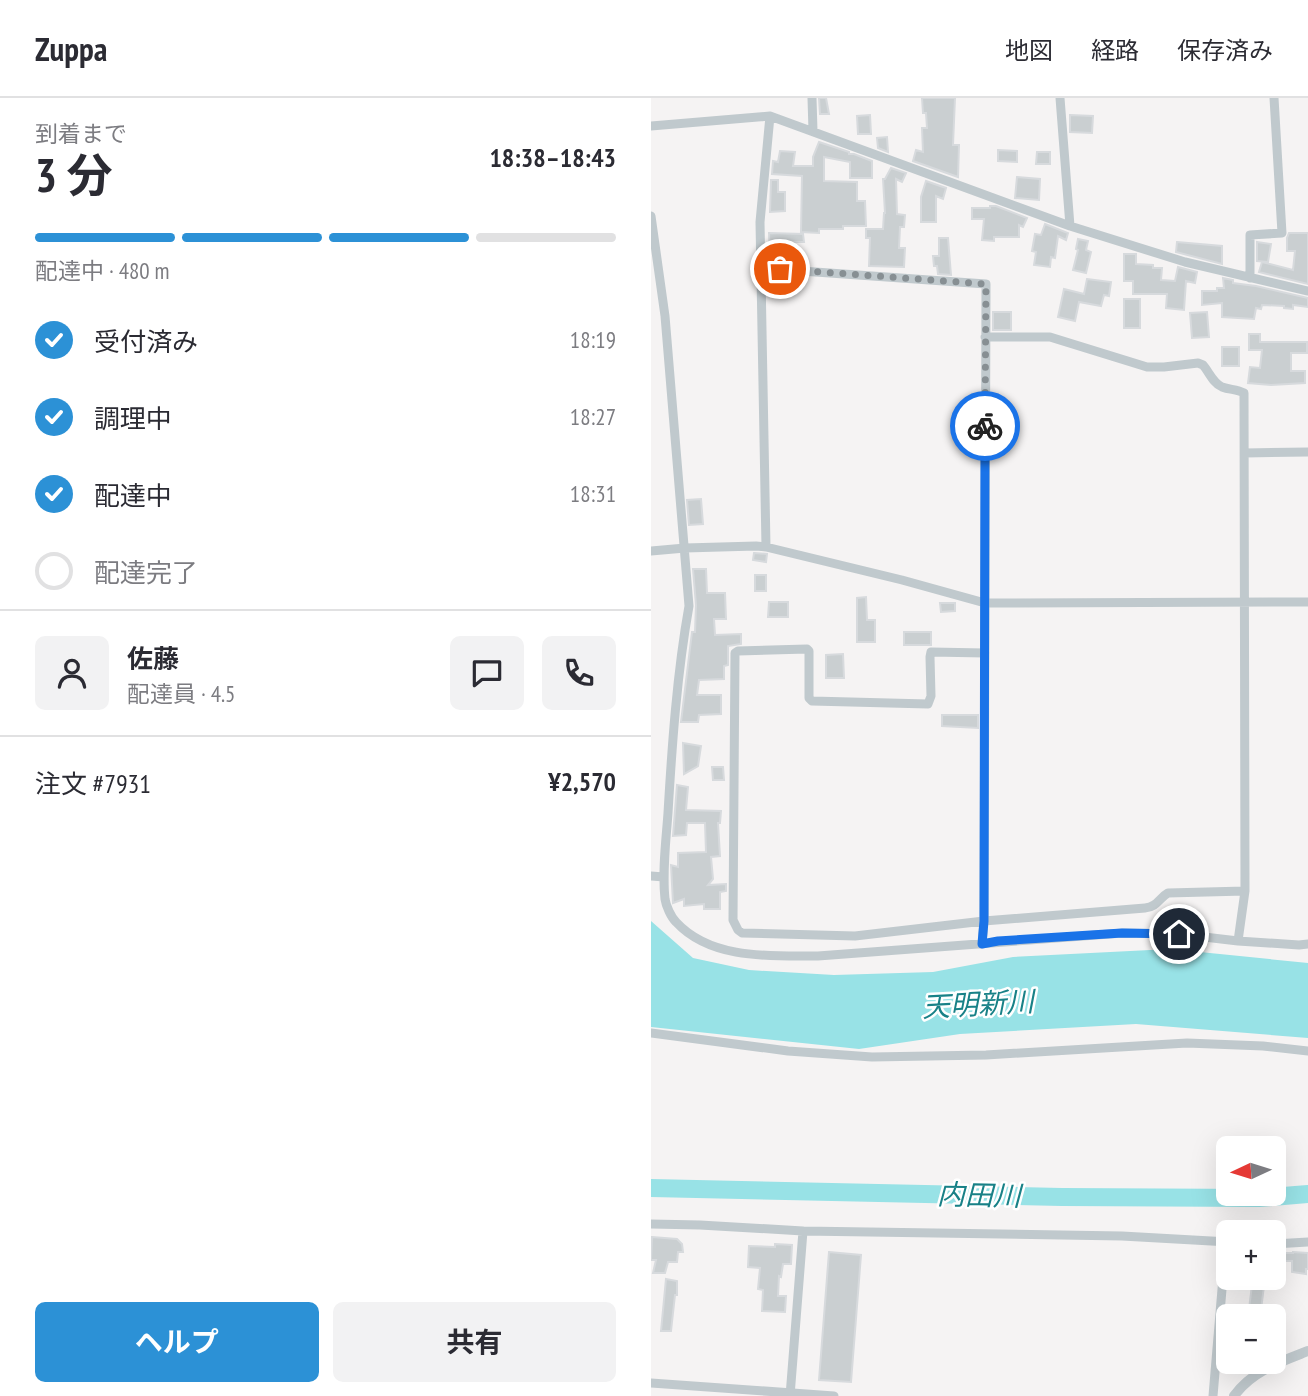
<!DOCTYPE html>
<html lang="ja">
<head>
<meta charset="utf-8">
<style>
	body { margin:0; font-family:"PT Sans Narrow","Noto Sans JP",sans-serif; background:#f2f2f3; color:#2b2b33; height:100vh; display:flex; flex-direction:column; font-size:26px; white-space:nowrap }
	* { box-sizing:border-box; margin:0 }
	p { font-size:23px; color:#7c7c81 }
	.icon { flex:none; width:38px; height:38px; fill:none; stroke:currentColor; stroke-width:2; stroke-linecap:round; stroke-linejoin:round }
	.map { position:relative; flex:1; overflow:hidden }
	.panel { display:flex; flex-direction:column; background:#fff; width:651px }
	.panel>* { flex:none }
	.needle { width:46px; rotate:266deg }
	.buttons { position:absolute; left:565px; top:1038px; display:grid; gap:14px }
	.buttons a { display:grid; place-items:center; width:70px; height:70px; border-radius:10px; background:#fff; box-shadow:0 7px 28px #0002; font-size:35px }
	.pin { position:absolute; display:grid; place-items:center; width:60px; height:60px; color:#fff; margin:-30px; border:4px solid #fff; border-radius:50%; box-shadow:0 2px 7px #0007 }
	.courier { position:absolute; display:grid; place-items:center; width:70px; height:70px; margin:-35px; border:5px solid #1a73e8; border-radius:50%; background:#fff; color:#222; box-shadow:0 2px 9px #0007 }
	.overview em { font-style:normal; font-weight:700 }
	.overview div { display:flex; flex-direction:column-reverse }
	.overview { display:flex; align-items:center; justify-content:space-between; height:119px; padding:0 35px }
	h1 { font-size:46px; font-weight:700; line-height:52px }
	.bar { display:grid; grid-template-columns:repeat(4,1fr); gap:10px 7px; align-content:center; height:84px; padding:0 35px }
	.bar i { height:9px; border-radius:5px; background:#e1e1e2 }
	.bar .on { background:#2c91d6 }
	.bar p { grid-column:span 4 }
	.line { display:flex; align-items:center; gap:18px; padding:0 35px; border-top:2px solid #e1e1e2 }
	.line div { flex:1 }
	.round { display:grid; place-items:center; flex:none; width:74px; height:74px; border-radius:10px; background:#f2f2f3 }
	ol { padding:0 35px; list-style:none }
	li { display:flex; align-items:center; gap:21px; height:77px }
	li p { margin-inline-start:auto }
	li .icon { padding:7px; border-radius:50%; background:#2c91d6; color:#fff; stroke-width:4 }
	li:last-child { color:#7c7c81 }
	li i { width:38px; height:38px; border:4px solid #e1e1e2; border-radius:50% }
	.action { display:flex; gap:14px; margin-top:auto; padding:14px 35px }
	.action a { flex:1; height:80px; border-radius:10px; background:#2c91d6; color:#fff; font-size:28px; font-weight:700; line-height:80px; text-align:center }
	.action a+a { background:#f2f2f3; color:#2b2b33 }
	header { display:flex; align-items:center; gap:42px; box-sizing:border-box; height:98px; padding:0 35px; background:#fff; border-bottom:2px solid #e1e1e2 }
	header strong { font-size:33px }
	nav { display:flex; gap:38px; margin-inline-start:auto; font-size:24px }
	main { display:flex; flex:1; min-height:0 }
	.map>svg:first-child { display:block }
</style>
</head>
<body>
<header>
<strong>Zuppa</strong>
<nav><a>地図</a><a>経路</a><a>保存済み</a></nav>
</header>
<main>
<section class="panel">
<div class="overview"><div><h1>3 分</h1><p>到着まで</p></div><em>18:38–18:43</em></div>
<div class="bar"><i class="on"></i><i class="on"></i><i class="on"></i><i></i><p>配達中 · 480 m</p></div>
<ol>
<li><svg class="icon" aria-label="check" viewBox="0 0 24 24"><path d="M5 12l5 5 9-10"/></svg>受付済み<p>18:19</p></li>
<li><svg class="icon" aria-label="check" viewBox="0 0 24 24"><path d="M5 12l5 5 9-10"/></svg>調理中<p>18:27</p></li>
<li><svg class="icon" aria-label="check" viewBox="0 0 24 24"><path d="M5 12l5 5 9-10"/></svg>配達中<p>18:31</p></li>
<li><i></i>配達完了</li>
</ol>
<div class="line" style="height:126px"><a class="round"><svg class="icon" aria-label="person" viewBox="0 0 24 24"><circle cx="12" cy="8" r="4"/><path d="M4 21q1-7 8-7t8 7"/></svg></a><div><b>佐藤</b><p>配達員 · 4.5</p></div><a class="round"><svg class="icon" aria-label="chat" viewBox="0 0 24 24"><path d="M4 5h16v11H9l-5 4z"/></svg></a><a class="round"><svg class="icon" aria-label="phone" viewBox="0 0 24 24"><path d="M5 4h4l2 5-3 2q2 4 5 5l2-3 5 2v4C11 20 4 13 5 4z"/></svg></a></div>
<div class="line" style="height:91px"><div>注文 #7931</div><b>¥2,570</b></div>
<div class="action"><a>ヘルプ</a><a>共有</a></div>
</section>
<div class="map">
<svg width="657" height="1298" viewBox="0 0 657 1298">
	<rect width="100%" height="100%" fill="#f5f3f3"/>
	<path fill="#98e2e6" d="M0,823L42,860L98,872L183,877L282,874L362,859L519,851L657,865V940L485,926L309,936L208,951L0,929Z"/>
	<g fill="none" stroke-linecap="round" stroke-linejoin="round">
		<path stroke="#98e2e6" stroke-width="18" d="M0,1090L411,1099L608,1100L657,1096"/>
	</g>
	<path fill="#cacfd1" stroke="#d7dadd" stroke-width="2" d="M168,0H175L178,16H169Z
		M271,0H304L302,47H308L307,79L262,63L265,52L272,54L271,30H276L275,15H272Z
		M219,17L220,36H207L206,18Z
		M419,17L442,18L441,35L419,34Z
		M236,39L237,54L227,50L226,40Z
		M168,44L198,54V56H203L221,63V80H199V64L173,59V83L206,84V103H214L215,128H192V131H168V135L150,134L151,78L121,76L122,63L127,64L129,53L144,54L142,68H162V59Z
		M347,52L366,53V64L347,63Z
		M386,54H399V66H385Z
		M240,70L255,75L251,84L245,81L246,116L254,117L253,129H249L248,150H254L253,169L218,168L219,140H215V131H232L233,115H234L232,81H234Z
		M366,79L389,81L388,102L364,100Z
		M120,82H127V94H134V113L119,114Z
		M275,83L295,90L292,101L285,98V124H270V99Z
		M339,108H345L376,120L372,129L368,127V139H343V143L331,142L333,121H321V110H339Z
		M394,126L417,135L415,142L407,138L404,160L400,159L399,169L383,167L385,154L381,153L384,136L390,137Z
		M118,135L152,136L153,144H135L136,161H119Z
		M638,135H657V186L608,174L611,164L642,172L644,153H636V140Z
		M288,140H297L300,177L287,176L286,168H283L282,158H288Z
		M427,141L437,143L435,152L440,154L435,175L422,172L427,152L425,151Z
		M526,144L571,148V166L525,154Z
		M606,144L620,146L617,164L606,163Z
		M473,156H485V166L502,167V170H511L510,182L524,183L527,169L546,174L544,185L535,183L533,212L515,210L516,196H482V183H473Z
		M572,180L582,182V185L605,188L657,200V209L642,207V211L633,210V208L611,207L610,211L605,210L603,221L571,219V205L551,207V193H566V190H573Z
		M436,181L460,184L458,198L453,197L450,208L428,204L424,223L407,219L413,191L433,196Z
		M473,201H489V230H473Z
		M342,214H360V232H342Z
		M556,214L558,239L541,240L539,215Z
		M598,236H609V244H656V255H640V273H654V285L620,287L597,285L599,269L609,270L611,252H598Z
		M571,249H588V268H571Z
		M50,401L52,426L38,427L36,402Z
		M103,455L116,456L115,464L102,462Z
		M42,471H55L56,495H74L75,521H63L64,537L90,536V546L77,548V567L73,568V581L48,582L46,597H70V616L48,617L47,624H30L41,534H44L45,507Z
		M104,477H115V493H104Z
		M215,499L216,522H224V544H206V500Z
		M118,504H137V519H117Z
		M289,505H304V513L290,514Z
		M253,534H280V547H253Z
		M192,556L193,580H175V557Z
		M291,617H327V630L291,628Z
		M32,645L50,648L47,668L33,676Z
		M61,669H72L73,682H62Z
		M26,687L37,689L35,712L70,713L69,725H67L69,758L60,759L62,781L57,787L75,786V793L69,794V811H53V806L33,808V801L22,805L20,767L27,769V755L55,754L54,725H36L35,737L22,738Z
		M513,812L523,814L520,828L510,826Z
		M1,1139L26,1141L31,1146L32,1154H27L26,1164H17L14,1175H2L5,1162H0Z
		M124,1146L141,1147L140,1166H132L130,1179L128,1178L127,1198H135L134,1214L111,1213L112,1192L107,1191L109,1170L97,1169L98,1148L124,1149Z
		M178,1154L210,1157L200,1284L168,1282Z
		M642,1154L657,1155V1171H655V1176L641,1174V1163H623V1155H642Z
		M15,1181L26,1183V1197H24L20,1233H10Z
		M601,1187L613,1188L610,1212L598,1211Z"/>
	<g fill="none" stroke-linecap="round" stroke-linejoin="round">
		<path stroke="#c0c9cd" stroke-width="9" d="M161,0L162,33
			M409,0L419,128
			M0,28L119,18L419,128L534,164L657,193
			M0,118L14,218L38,508C26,575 21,647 17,715C15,743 11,773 14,801C15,808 20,819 25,824C60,862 120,858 167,858L472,835L528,836L587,843L648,847L657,846
			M109,170L335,186L333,823L331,846
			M599,180V137L631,135L623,0
			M334,239H399L496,269H513L547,265L552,267C558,274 562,285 571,289C579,292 586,291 593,295L594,793L587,843
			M594,355L657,354
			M115,449L109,124L119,18
			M0,453L34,450L105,448L115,449L251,482L334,505L657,504
			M334,555L280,554L279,559L280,598L277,606L161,603L158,600V553L156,551L87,553L84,555L82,822L87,832L91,835L204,838L333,823L494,810C506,809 508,800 517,795L594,793
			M0,778L13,779
			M0,935L137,953L221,959L335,957L536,945L612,948L657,953
			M0,1126L49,1127L152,1133L471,1138L578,1144
			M623,1146L657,1144
			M0,1285L183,1298
			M139,1298L152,1133
			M562,1298L575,1144"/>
		<path stroke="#c0c9cd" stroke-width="10" d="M583,1298C601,1273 629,1264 657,1253"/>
	</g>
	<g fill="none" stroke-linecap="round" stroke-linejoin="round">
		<path stroke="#878f93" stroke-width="7" stroke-dasharray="0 12.6" d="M129,171L335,186L334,328"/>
		<path stroke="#1a73e8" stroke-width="9" d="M334,328L333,823L331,846L347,843L471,835L528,836"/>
	</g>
	<g text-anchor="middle" stroke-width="5" stroke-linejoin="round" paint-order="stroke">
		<g font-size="28" font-style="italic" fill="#188187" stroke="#fff">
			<text transform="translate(327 906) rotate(-3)" y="10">天明新川</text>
			<text transform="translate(328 1097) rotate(1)" y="10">内田川</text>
		</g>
	</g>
</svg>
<div class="buttons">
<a><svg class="needle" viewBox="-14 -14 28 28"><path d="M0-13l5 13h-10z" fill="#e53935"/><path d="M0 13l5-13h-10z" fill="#7c7c81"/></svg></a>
<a>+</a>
<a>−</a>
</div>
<div class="pin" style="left:129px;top:171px;background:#ea580c"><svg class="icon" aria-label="bag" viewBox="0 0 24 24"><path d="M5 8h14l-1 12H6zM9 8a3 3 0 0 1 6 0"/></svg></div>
<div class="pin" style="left:528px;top:836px;background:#1f2937"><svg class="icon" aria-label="home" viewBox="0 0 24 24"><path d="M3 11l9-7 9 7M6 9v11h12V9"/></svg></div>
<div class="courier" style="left:334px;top:328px"><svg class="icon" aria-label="bike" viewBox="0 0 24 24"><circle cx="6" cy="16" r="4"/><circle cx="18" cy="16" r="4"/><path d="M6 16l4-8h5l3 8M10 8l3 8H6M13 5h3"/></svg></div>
</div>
</main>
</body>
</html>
